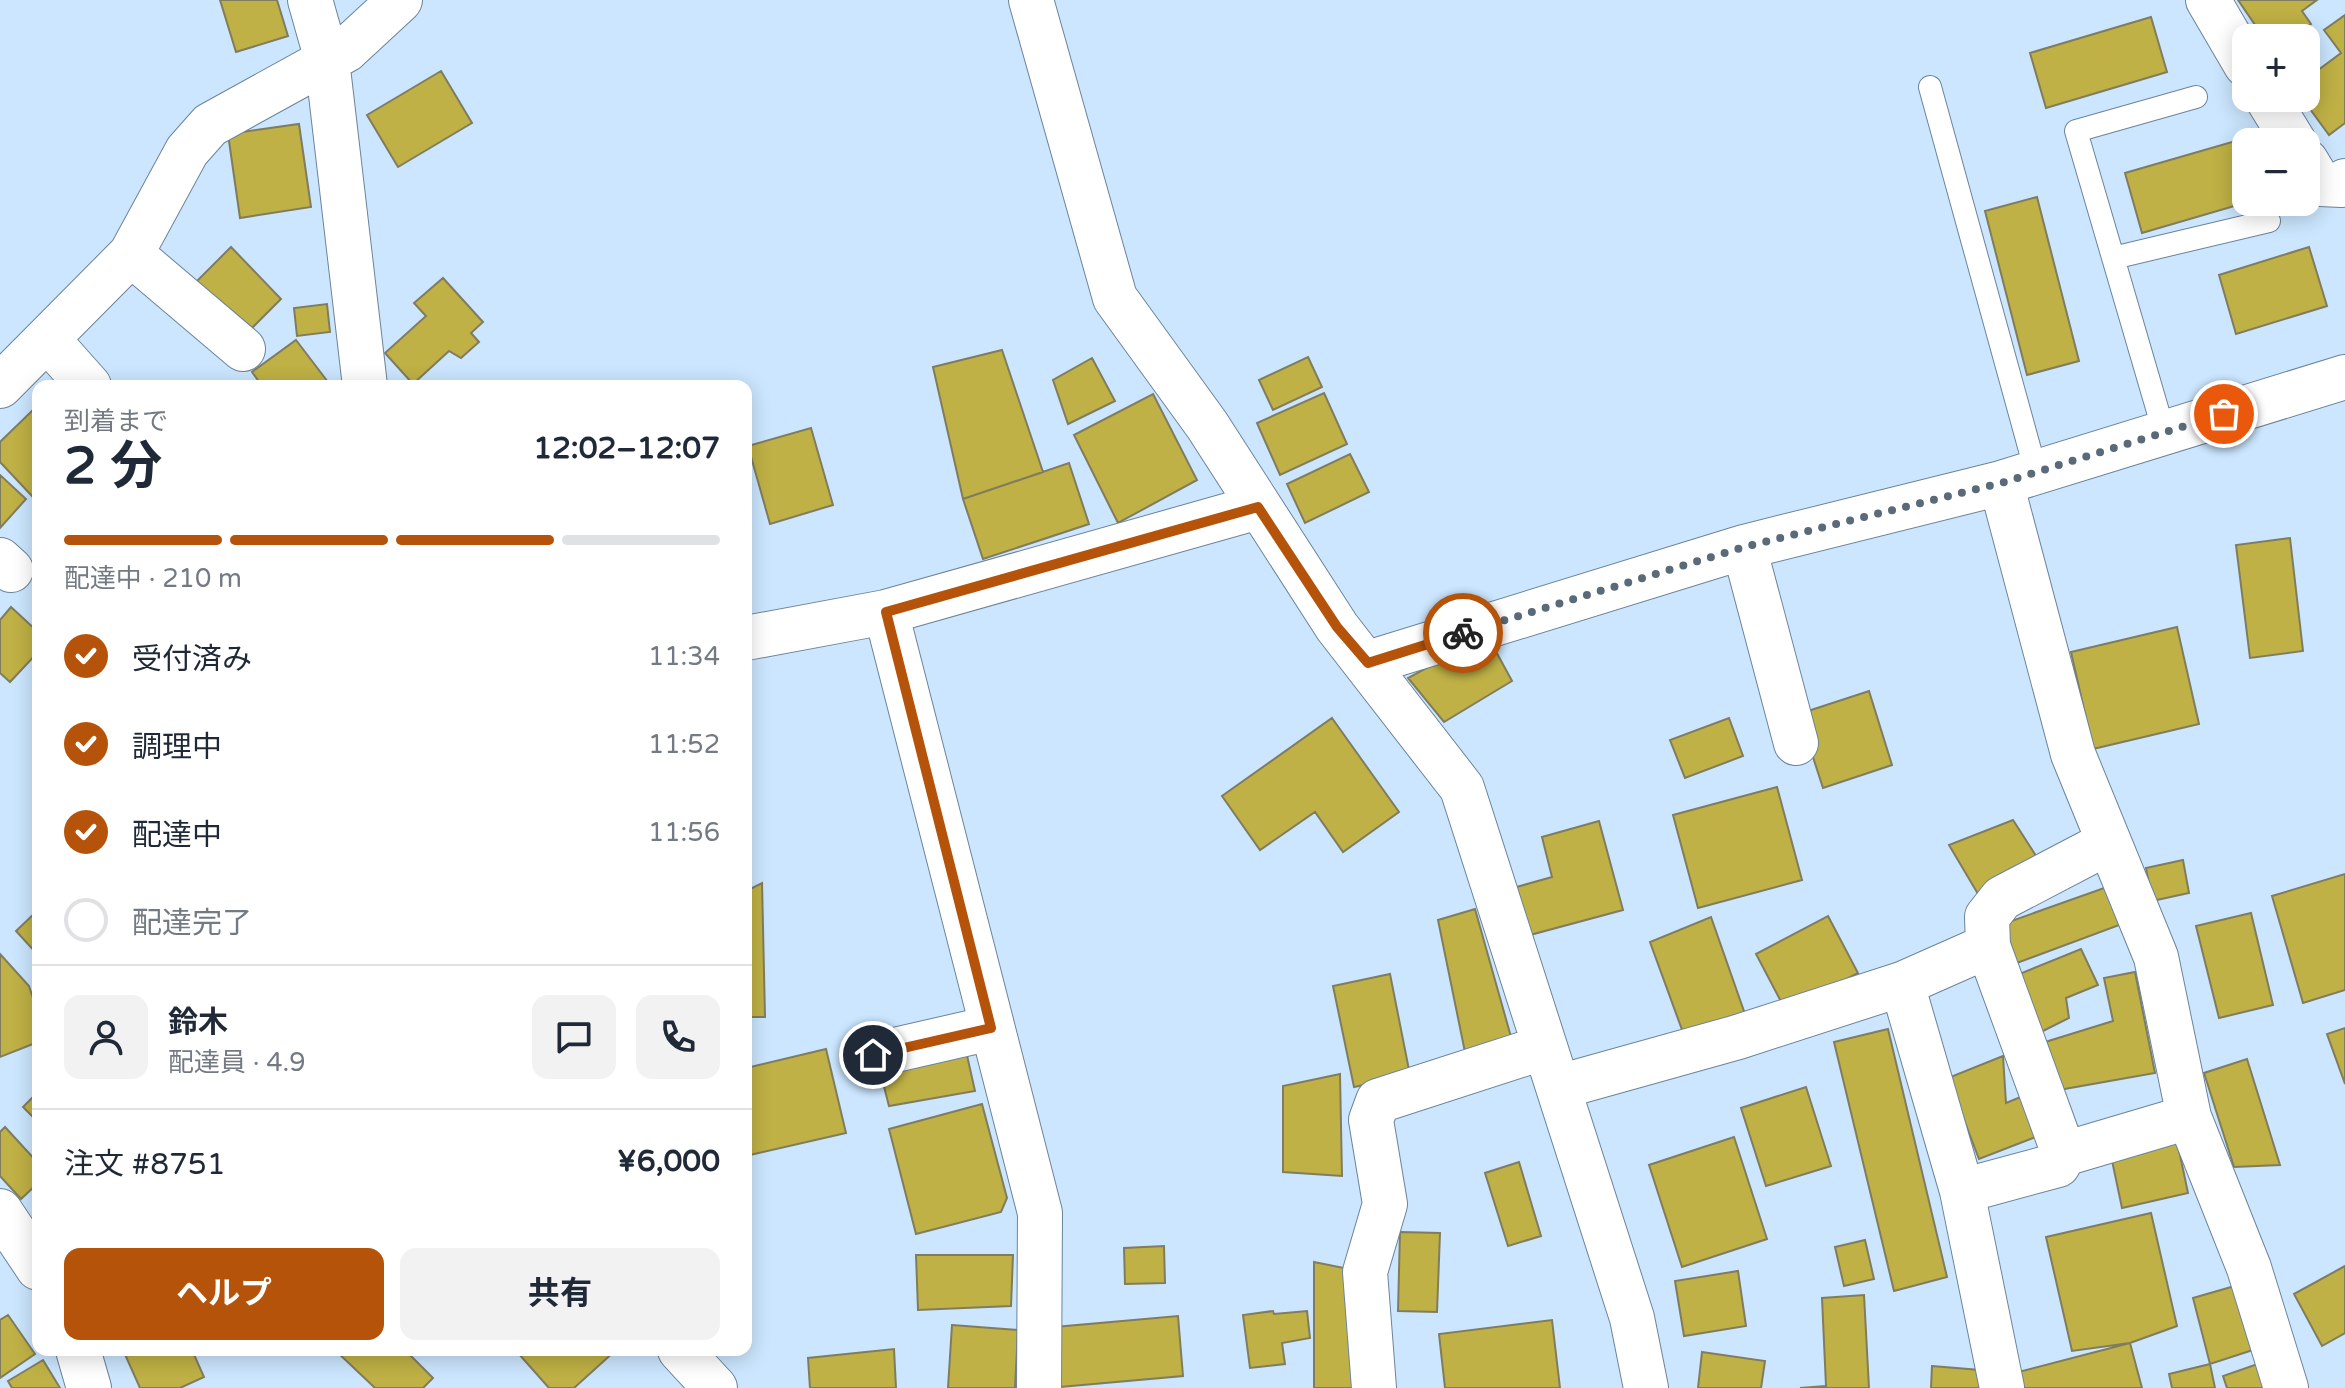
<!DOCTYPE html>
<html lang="ja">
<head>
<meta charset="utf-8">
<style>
	body { margin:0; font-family:"Varela Round","Noto Sans JP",sans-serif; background:#f2f2f3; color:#1f2937; height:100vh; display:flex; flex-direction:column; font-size:30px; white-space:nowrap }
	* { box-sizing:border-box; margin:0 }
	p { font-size:26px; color:#747a83 }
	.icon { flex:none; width:44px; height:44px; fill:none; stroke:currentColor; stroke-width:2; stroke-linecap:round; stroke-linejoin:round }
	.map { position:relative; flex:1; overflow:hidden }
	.sheet { position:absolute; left:32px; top:380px; width:720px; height:976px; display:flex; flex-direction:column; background:#fff; border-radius:16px; box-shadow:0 4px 20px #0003 }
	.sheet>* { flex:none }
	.controls { position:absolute; left:2232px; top:24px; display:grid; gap:16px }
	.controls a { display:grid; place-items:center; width:88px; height:88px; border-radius:16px; background:#fff; box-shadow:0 4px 20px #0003; font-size:40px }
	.pin { position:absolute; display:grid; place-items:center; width:68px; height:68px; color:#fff; margin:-34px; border:4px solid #fff; border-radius:50%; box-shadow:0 2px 8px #0007 }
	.courier { position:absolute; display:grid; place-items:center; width:80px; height:80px; margin:-40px; border:6px solid #b45309; border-radius:50%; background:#fff; color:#222; box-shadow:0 2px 10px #0007 }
	.head em { font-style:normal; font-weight:700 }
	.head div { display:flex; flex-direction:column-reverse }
	.head { display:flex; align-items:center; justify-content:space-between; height:136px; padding:0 32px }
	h1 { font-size:52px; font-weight:700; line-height:60px }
	.bar { display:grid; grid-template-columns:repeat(4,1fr); gap:12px 8px; align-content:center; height:96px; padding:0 32px }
	.bar i { height:10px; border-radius:6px; background:#e0e1e3 }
	.bar .active { background:#b45309 }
	.bar p { grid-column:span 4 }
	.line { display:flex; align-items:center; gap:20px; padding:0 32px; border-top:2px solid #e0e1e3 }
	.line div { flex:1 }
	.round { display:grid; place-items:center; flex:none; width:84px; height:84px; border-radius:16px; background:#f2f2f3 }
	ol { padding:0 32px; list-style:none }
	li { display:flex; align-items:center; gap:24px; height:88px }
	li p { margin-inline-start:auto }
	li .icon { padding:8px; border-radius:50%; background:#b45309; color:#fff; stroke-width:4 }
	li:last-child { color:#747a83 }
	li i { width:44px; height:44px; border:4px solid #e0e1e3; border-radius:50% }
	.primary-button { display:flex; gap:16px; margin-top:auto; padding:16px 32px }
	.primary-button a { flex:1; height:92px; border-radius:16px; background:#b45309; color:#fff; font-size:32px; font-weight:700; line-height:92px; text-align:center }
	.primary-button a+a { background:#f2f2f3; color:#1f2937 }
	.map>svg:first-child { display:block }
</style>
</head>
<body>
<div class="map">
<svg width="2345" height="1388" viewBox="0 0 2345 1388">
	<rect width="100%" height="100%" fill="#cbe6fe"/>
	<path fill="#bfb145" stroke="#807c5e" stroke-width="2" d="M220,0H277L288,36L236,52Z
		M2238,0H2317L2302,11L2311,24L2291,38H2264Z
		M2345,15V123L2329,135L2302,98H2306V79L2341,53L2324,30Z
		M2151,17L2167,72L2046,108L2030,53Z
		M441,71L472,123L398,167L367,115Z
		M299,124L311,207L240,218L228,134Z
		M2239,140L2246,166L2248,202L2142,233L2125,173Z
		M2037,197L2079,361L2027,375L1985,211Z
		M231,247L281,299L242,338L192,286Z
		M2309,247L2327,306L2236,334L2219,275Z
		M443,278L483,322L471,333L479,342L461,358L449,351L413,384L385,353L426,316L414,303Z
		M327,304L330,332L297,336L294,308Z
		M296,340L331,386H262L252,372Z
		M1002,350L1043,472L963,499L933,367Z
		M1308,357L1322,387L1273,410L1259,380Z
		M1092,358L1115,401L1068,424L1053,380Z
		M1324,393L1347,444L1280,475L1257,423Z
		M1153,394L1197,480L1118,523L1074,435Z
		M38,405V490L32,496L0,462V442Z
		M811,428L833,505L770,524L748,446Z
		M1350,454L1369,492L1305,523L1287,484Z
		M1069,463L1089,524L983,559L963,499Z
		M0,475L26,499L0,528Z
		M2290,538L2303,651L2250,658L2236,545Z
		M11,607L38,632V652L10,682L0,673V620Z
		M2177,627L2199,724L2093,749L2071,652Z
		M1487,635L1512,681L1444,722L1408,678Z
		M1869,691L1892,765L1823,788L1799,714Z
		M1332,718L1399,812L1343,852L1315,812L1260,850L1222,796Z
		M1729,718L1743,756L1685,778L1670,740Z
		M1777,787L1802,880L1698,908L1673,815Z
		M2013,820L2040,862L1978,894L1949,845Z
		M1599,821L1623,910L1519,938L1506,890L1552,877L1542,837Z
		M2183,860L2189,893L2152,901L2146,868Z
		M2345,874V990L2303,1003L2272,896Z
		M762,883L765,1017H746V891Z
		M2107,887L2122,924L2017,963L2003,924Z
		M1475,909L1513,1044L1466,1057L1438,920Z
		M38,910V955L16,931Z
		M2251,913L2273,1005L2219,1018L2196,926Z
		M1828,916L1858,973L1786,1011L1756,954Z
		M1711,917L1746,1017L1685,1038L1650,942Z
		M2081,949L2098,985L2066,998L2069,1018L2037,1034L2017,975Z
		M0,954L29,986L38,1013V1042L0,1057Z
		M2135,972L2155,1073L2053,1091L2042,1043L2113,1021L2104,978Z
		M1390,974L1410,1075L1354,1087L1333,986Z
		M2345,1028V1084L2327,1034Z
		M1888,1029L1947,1277L1894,1291L1834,1042Z
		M826,1049L846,1133L750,1155L746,1139V1068Z
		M966,1051L975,1091L889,1106L881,1075Z
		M2003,1056L2006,1103L2028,1094L2056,1129L1979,1159L1948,1078Z
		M2247,1059L2280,1165L2234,1167L2204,1073Z
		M1340,1074L1342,1176L1283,1172V1086Z
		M1806,1087L1831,1166L1766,1186L1741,1108Z
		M38,1092V1122L23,1107Z
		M982,1104L1007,1198L1001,1212L916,1234L889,1129Z
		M5,1127L38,1163V1183L21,1199L0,1176V1132Z
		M2176,1136L2188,1193L2122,1208L2110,1151Z
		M1734,1137L1767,1239L1682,1267L1649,1165Z
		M1519,1162L1541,1236L1508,1246L1485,1173Z
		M2151,1213L2177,1326L2130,1343L2072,1351L2046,1237Z
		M1400,1232L1440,1233L1437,1312L1398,1311Z
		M1865,1240L1874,1279L1844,1286L1835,1247Z
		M1164,1246L1165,1283L1125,1284L1124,1248Z
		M916,1255H1013L1011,1306L918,1310Z
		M1314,1262L1354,1270L1357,1388H1314Z
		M2345,1266V1333L2322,1346L2294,1294Z
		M1738,1271L1746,1326L1684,1336L1675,1281Z
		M2245,1283L2262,1347L2210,1364L2193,1298Z
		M1864,1295L1869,1388H1800L1826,1386L1822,1298Z
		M1273,1311L1274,1314L1307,1311L1310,1338L1282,1343L1285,1364L1250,1368L1243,1315Z
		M8,1315L35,1354L0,1378V1320Z
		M1178,1316L1183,1376L1060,1387L1055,1327Z
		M1552,1320L1560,1388H1445L1439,1334Z
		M952,1325L1018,1330L1015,1388H948Z
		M2130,1343L2142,1388H2010L2007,1375Z
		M894,1349L896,1388H810L808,1358Z
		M123,1350H192L204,1377L180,1388H140Z
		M335,1350H405L433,1378L423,1388H375Z
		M521,1350H616L574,1388H549L518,1353Z
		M1702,1352L1765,1361L1761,1388H1698Z
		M43,1360L60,1388H12L8,1381Z
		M2269,1360L2279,1388H2227L2223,1376Z
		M2210,1364L2215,1388H2172L2169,1374Z
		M1932,1366L1980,1370L1979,1388H1931Z"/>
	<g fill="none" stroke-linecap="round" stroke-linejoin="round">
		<g stroke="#6c849a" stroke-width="24">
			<path id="service" d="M1930,87L2036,472
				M2113,258L2269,221
				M2164,432L2076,131L2196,97"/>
		</g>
		<g stroke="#6c849a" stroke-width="46">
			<path id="minor" d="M310,0L327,60L365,386
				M1031,0L1115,298L1207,425L1337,627L1462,788L1632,1318L1646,1388
				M2208,0L2246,65
				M2267,98L2294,142
				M2306,161L2320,184L2342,185L2345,181
				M131,254L243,349
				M48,340L89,386
				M0,386L131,254L187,151L210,125L346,50L400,0
				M2001,483L2073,754L2156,957L2189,1117L2249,1268L2286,1388
				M1744,547L1796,743
				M0,560L11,570
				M886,612L1040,1213L1039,1388
				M746,638L886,612L1258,507
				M1368,663L1744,547L2001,483L2345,377
				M1902,984L1962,1191L2002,1388
				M873,1055L991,1028
				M1559,1087L1738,1037L1902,984L1988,946
				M2064,1154L1988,946L1987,917L2002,898L2109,842
				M1962,1191L2058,1165L2064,1154L2189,1117
				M0,1211L38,1268
				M78,1350L89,1388
				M680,1350L715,1388
				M1374,1388L1365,1272L1385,1204L1371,1120L1378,1101L1545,1047"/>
		</g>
		<use href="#service" stroke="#fff" stroke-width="22"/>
		<use href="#minor" stroke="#fff" stroke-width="44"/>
	</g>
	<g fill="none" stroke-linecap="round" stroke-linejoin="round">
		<path stroke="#5a6a78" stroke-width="8" stroke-dasharray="0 14.4" d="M1463,633L1744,547L2001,483L2224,414"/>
		<path stroke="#b45309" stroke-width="10" d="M873,1055L991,1028L886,612L1258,507L1337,627L1368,663L1463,633"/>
	</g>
</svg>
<div class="controls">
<a>+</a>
<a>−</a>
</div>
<div class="pin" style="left:2224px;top:414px;background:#ea580c"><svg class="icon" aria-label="bag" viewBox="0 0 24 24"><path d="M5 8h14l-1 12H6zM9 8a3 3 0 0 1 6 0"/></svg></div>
<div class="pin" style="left:873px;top:1055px;background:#1f2937"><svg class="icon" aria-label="home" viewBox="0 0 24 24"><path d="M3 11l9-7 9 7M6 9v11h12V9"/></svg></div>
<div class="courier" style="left:1463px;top:633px"><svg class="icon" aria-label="bike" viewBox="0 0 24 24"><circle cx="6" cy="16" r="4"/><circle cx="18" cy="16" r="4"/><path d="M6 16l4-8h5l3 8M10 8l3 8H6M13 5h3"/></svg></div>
<section class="sheet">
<div class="head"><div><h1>2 分</h1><p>到着まで</p></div><em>12:02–12:07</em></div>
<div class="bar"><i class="active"></i><i class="active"></i><i class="active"></i><i></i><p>配達中 · 210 m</p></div>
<ol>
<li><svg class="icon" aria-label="check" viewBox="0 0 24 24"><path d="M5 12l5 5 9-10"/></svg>受付済み<p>11:34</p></li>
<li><svg class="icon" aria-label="check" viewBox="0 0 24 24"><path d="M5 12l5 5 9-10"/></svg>調理中<p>11:52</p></li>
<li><svg class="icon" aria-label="check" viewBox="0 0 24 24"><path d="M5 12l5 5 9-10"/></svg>配達中<p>11:56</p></li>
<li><i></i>配達完了</li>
</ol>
<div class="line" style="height:144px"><a class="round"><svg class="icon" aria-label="person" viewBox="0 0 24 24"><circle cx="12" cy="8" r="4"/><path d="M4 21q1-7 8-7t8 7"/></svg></a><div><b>鈴木</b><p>配達員 · 4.9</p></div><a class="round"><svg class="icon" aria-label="chat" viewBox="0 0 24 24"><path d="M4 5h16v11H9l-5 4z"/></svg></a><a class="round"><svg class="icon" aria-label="phone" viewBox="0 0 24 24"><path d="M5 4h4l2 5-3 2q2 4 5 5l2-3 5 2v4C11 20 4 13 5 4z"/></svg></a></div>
<div class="line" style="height:104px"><div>注文 #8751</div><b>¥6,000</b></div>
<div class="primary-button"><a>ヘルプ</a><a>共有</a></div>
</section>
</div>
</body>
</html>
